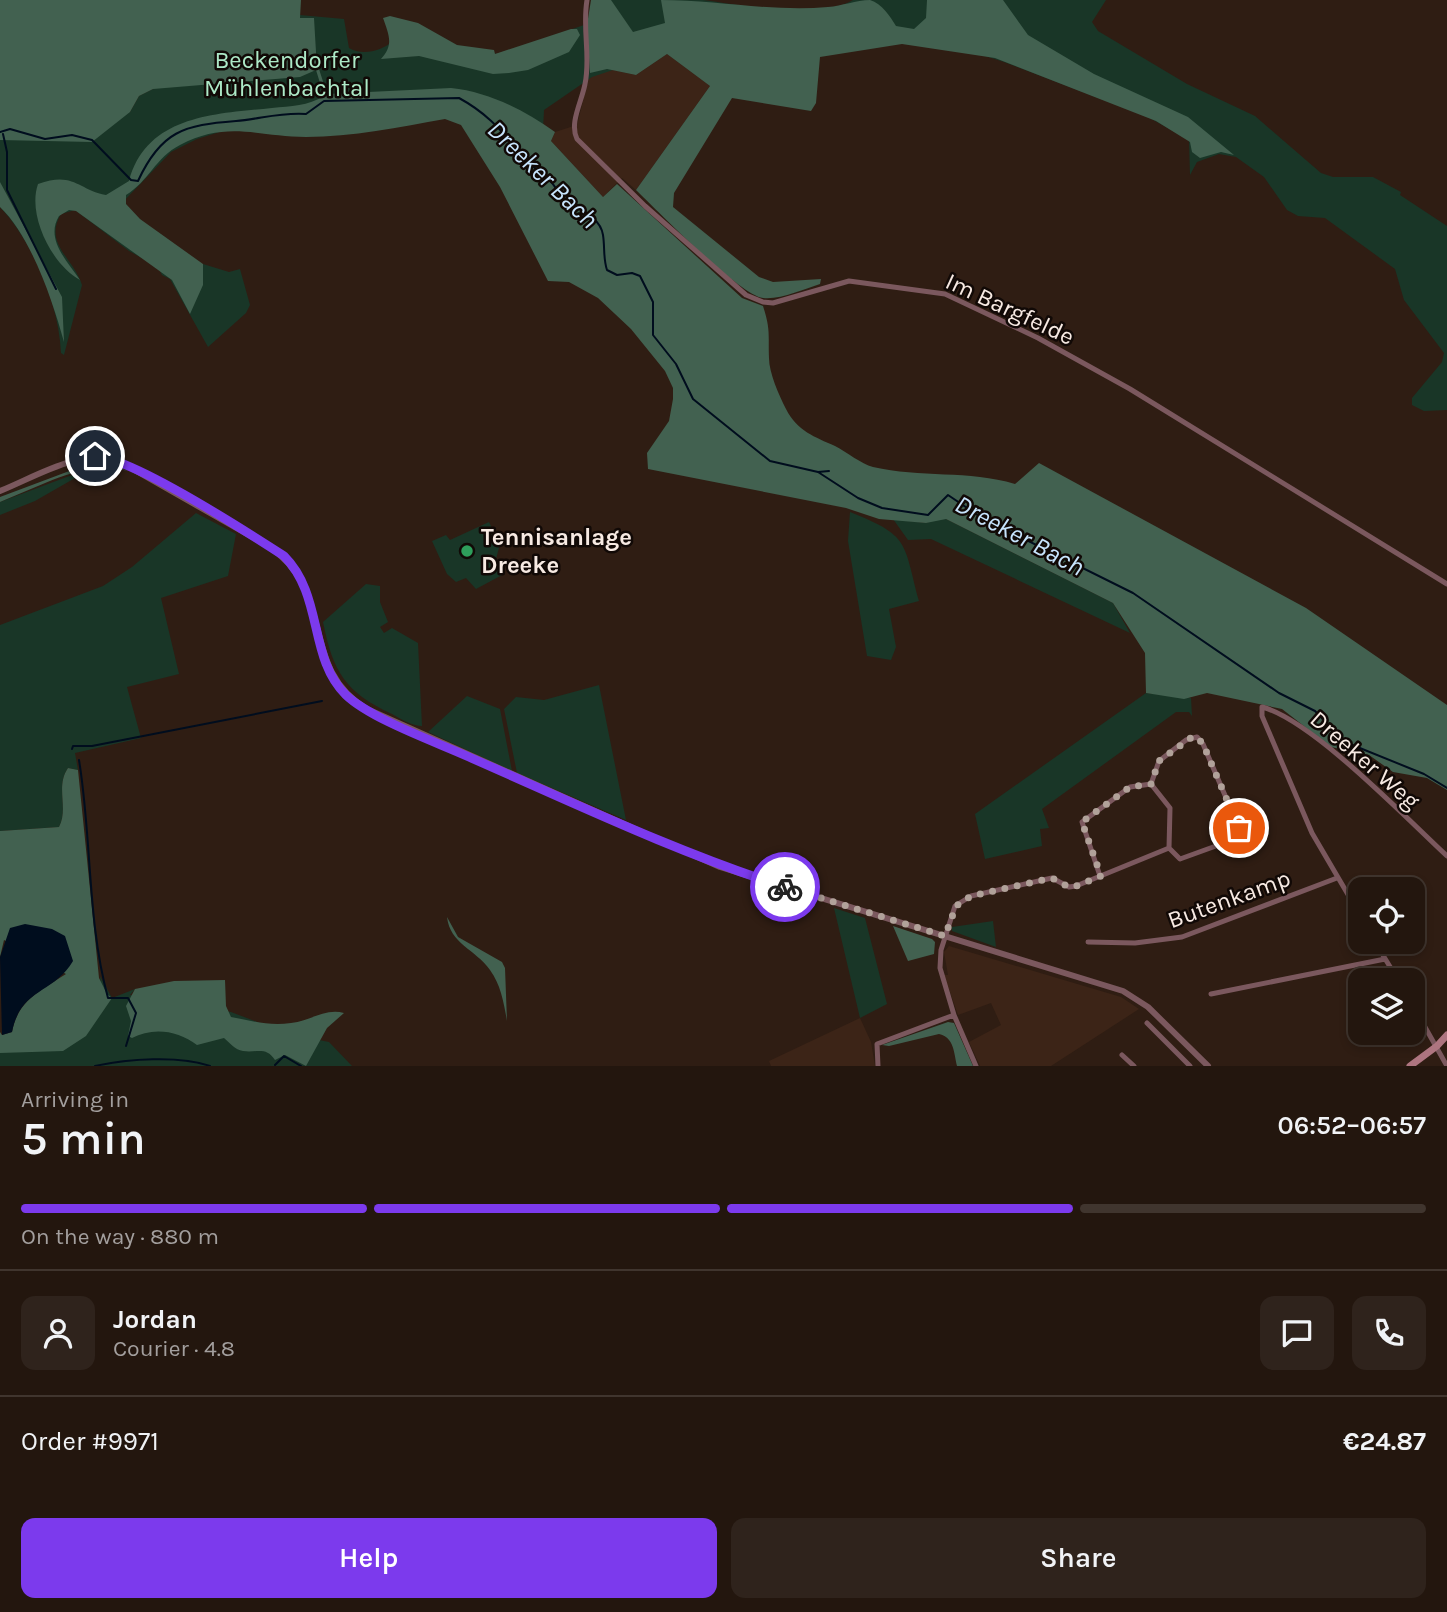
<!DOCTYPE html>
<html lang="en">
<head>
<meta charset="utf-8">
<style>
	body { margin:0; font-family:Karla,sans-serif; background:#2f231c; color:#f1f3f6; height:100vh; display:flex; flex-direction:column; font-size:26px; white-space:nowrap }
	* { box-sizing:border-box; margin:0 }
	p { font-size:23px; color:#a39f9e }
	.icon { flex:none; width:38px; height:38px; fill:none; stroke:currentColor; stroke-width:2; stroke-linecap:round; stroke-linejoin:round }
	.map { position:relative; height:1066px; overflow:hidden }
	.panel { display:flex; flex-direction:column; background:#23160e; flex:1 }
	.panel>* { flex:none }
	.controls { position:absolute; left:1348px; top:877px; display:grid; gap:14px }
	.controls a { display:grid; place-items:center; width:77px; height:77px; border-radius:14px; background:#23160e; box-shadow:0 4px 10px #0003,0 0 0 2px #40352e; font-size:35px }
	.pin { position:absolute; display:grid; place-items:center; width:60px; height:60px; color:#fff; margin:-30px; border:4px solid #fff; border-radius:50%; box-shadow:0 2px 7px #0007 }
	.courier { position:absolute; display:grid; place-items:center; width:70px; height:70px; margin:-35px; border:5px solid #7c3aed; border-radius:50%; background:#fff; color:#222; box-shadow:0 2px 9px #0007 }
	.headline em { font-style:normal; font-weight:600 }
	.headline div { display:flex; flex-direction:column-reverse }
	.headline { display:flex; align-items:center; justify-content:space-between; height:119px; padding:0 21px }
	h1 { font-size:46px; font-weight:600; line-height:52px }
	.bar { display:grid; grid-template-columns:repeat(4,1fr); gap:10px 7px; align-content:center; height:84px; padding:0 21px }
	.bar i { height:9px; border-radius:5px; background:#40352e }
	.bar .on { background:#7c3aed }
	.bar p { grid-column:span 4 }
	.line { display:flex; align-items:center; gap:18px; padding:0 21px; border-top:2px solid #40352e }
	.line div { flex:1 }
	.round { display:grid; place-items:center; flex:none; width:74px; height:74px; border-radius:14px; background:#2f231c }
	.primary-button { display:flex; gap:14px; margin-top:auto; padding:14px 21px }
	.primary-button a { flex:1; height:80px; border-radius:14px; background:#7c3aed; color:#fff; font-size:28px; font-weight:600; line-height:80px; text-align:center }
	.primary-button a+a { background:#2f231c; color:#f1f3f6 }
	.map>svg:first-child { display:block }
</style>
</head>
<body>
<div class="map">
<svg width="1447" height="1066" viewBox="0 0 1447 1066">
	<rect width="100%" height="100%" fill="#2f1d13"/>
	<path fill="#3c2417" d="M667,54L710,86L636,190L622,178L603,197L551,141L555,132L577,125L590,73L607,69L636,75Z
		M949,946L1121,997L1139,1009L1051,1066H980L969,1042L1001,1025L991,1003L958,1015L944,975H948L944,952Z
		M860,1018L871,1042L875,1066H771L769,1061Z"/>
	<path fill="#193627" d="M594,0C629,0 668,0 703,0C743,5 817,21 853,0H1106L1092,22L1098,31L1187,84L1255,116L1321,173L1333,177H1373L1401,192L1400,195L1447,226V410L1424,411L1412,405V398L1442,362L1444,353L1404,300L1395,269L1325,218L1298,216L1287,210L1264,177L1236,157L1219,154L1197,162L1190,175L1189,140L1148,117L1004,62L982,55L911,42L676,49L592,77L544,110L543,130L461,114L264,131L226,130L197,139L171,152L121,204L203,274V264L229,272L240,269L250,305L246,313L208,347L170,279L162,275L158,267L129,251L75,210L61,214C43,244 74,258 82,285L64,355L61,353C59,304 33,242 0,207V32L130,112L139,96L300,15L344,19L349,48C362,56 382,51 393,41L498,54L590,23Z
		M96,466L35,501L0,515V502Z
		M850,512C910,536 903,541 919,601L889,609L896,647L891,660L867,656L848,541Z
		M196,513L236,534L228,576L161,598L179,674L127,687L141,738L75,753L78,770L68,768C55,787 69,808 59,827L0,831V625L103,586L132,567Z
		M937,518L946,519L1113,603L1130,633L931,539L908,540L893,519L926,523Z
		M489,522L500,544L496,559L504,574L476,589L466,578L456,582L447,574L432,541L446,535L450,540Z
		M366,584L380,586V602L388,622L380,627L384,633L392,628L418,643L422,726C412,726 401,719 392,714C345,692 333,672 323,622Z
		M599,685L626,820L517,773L504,709L516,697L544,700Z
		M1146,693L1191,698L1192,716L1189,712H1176L1042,809L1049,828L1040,829L1042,846L985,859L975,814Z
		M467,696L500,709L512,771L428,732Z
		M834,908L865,918L887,1004L860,1018Z
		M993,921L996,947L952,931V927Z
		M100,976L112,998L135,989L130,995L231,1012L289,1034L329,1042L352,1066H0V1043L102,999Z"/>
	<path fill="#426150" d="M0,0H301L300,18H314L317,69H319L327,94L451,88C489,92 524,110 555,132L551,141L603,197L617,184L742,298L763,306C771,331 768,334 769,358C769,373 779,395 786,409C797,431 815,437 835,446C847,452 861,464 873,467C920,478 969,470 1015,484L1039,463L1306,608L1447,705V790L1427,778L1393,772L1369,755L1331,747L1282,709L1207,693L1184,699L1146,693L1145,653L1113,603L946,519L926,523L879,519L846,508L648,469L647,453L669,421L673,399V388L665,371L631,329L598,298L569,282L548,281L500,187L461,125L445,119C400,127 352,137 306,137C258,137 228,120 180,145C156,157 148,182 126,195V204L140,219L203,264V285L190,314L172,280L76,211L69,210L59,216C45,239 67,261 80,280C52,265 27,215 38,184C74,171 78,190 106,195L129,181C147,115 215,114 272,108C291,106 308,106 324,96L316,70L300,77L153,89L139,96L130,112L92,142L0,140Z
		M591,0H611L633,32L665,23L661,0C717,0 772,12 828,7C842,6 856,0 870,0C882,4 890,16 896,26L914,29L926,18L927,0H1003L1028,35L1094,74L1188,117L1234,155L1221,152L1200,158L1192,152L1190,142L1156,121L995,58L902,44L820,57L816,103L811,111L732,98L674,193L673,207L759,277L773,282L821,279L820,284C804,289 780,300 763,298C739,295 657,210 636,190L710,86L667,54L636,75L607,69L590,73L587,25Z
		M390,16L418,23L457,45L494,50L495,54L571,29H577L580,35L569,52L528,70L509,73L493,74L419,56L381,59C394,45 389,35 383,18Z
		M0,182L62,297L64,342C53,302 31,236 0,207Z
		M96,461L128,471C83,460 42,486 0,502V497Z
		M68,768L78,770L99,978L107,994L112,998L86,1036L63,1051L0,1053V1032L2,1035L12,1032C18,1000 40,991 66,974L4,940L0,957V831L59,827C69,808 55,787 68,768Z
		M447,917L458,937L502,962L505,968L507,1021C504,1004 501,985 490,970C475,949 450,944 447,917Z
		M893,926L932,939L935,942L934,954L908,961Z
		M225,980L226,1006L231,1017C252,1021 269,1026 291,1023C310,1021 325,1008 344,1013L327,1028L306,1066L285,1055L275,1060C266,1046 257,1053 243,1051C235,1050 230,1043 224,1038L197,1045C178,1030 152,1027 132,1038L128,1036L131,1021L126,1006L135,989L174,981Z
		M948,1022L954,1023L973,1066H957C954,1053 954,1037 939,1034L889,1046L882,1045Z"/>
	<path fill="#000d1e" d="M25,924L52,929L65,936L73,961C53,995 21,987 12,1032L2,1035L0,957L10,928Z"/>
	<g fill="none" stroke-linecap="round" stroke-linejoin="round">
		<path stroke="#000d1e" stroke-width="2" d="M0,132L10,129L45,139L72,135L92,140L131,180L138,181C161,131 184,125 236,121C260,119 281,112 306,114L324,101L459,98C494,117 507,139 533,166C544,178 555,181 561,198C576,209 600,215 603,235C605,248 603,258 607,270L617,275L632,273L640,276L653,302V335L676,364L693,399L770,461L818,472L858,498L882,508L928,515L948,495L982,518L1133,593L1279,693L1315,711L1345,742L1424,774L1447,788
			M3,134L7,152V190L56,289
			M818,472L829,471
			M72,749L73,746H92L322,701
			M79,760C92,839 87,921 108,998H128L136,1013L126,1046
			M275,1065L284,1056L301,1066
			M95,1066C127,1059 179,1055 210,1066"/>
		<path stroke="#7b585e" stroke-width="5" d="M587,0C582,29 591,57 585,84C582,101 569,123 577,139L645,206L746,295L763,302L773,303L849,281L945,294L1038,338L1130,389L1447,584
			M1100,876L1082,822L1130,787L1151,784L1170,808L1169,848L1180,859L1238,838L1239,828L1203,744L1197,737L1186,740L1159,761L1151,784
			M1360,915L1312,833L1262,716V707C1312,720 1405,817 1447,856
			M1088,942L1135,943L1182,937L1337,878
			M1375,942L1398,980
			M1211,994L1385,959
			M1412,1004L1447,1066
			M1147,1023L1190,1066
			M1122,1055L1134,1066
			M878,1066L877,1044L954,1015
			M976,1066L954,1015L940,968L941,950L955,906L971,896L1052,878L1069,887L1076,886L1169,848"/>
		<path stroke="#7b585e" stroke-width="6" d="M0,491C35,477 79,449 117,460L268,546C337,591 298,668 367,709L720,867L1123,991L1148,1007L1208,1066"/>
		<path stroke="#ae7580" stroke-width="7" d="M1410,1066L1437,1046L1447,1035"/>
	</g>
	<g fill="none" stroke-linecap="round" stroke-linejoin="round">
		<path stroke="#b1a29a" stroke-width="7" stroke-dasharray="0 12.6" d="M785,887L945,936L956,906L971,896L1052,878L1069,887L1076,886L1101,876L1082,822L1130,787L1151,784L1159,761L1192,737H1197L1203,744L1239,828"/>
		<path stroke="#7c3aed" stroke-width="9" d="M95,456C133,458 247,532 284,556C324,596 308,658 346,695C371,719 436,742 469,757C574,803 676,852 785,887"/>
	</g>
	<circle fill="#2e9e5b" stroke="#110906" stroke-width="2.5" cx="467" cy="551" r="7"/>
	<g text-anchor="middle" stroke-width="5" stroke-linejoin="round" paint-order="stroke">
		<g font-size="24" fill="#ade9c7" stroke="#110906">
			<text x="287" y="68">Beckendorfer<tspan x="287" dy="28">Mühlenbachtal</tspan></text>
		</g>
		<g font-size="24" fill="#f7eae3" stroke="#110906">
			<text transform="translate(1010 309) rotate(25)" y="8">Im Bargfelde</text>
			<text transform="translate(1365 760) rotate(41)" y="8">Dreeker Weg</text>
			<text transform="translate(1229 899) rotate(-20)" y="8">Butenkamp</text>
		</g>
		<g font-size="24" font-weight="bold" fill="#f7eae3" stroke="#110906" text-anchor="start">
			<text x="481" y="545">Tennisanlage<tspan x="481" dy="28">Dreeke</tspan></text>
		</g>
		<g font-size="26" font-style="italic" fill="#c7e4fd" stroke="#110906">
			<text transform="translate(543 174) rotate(44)" y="9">Dreeker Bach</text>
			<text transform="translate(1020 535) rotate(28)" y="9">Dreeker Bach</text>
		</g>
	</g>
</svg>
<div class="controls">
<a><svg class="icon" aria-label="locate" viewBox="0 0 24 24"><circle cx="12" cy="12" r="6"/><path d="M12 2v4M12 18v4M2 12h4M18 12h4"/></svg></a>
<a><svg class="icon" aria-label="layers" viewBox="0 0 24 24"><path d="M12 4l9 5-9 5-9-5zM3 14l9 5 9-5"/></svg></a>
</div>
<div class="pin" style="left:1239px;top:828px;background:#ea580c"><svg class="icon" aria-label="bag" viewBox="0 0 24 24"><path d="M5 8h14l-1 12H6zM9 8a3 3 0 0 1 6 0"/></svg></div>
<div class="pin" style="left:95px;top:456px;background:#1f2937"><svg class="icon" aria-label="home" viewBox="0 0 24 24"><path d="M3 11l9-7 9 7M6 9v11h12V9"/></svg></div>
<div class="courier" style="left:785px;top:887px"><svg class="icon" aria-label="bike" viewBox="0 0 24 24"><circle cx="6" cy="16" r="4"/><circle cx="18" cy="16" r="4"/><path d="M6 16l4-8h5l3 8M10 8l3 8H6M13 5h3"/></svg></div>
</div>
<section class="panel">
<div class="headline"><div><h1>5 min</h1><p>Arriving in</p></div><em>06:52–06:57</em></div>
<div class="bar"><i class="on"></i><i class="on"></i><i class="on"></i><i></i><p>On the way · 880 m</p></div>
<div class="line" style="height:126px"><a class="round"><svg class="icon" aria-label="person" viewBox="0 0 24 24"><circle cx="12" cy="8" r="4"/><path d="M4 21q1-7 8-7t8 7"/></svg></a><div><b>Jordan</b><p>Courier · 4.8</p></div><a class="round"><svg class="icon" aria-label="chat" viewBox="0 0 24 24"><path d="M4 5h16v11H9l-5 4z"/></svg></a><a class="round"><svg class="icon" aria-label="phone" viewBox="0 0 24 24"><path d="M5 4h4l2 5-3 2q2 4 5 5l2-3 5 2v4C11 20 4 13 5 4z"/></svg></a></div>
<div class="line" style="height:91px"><div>Order #9971</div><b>€24.87</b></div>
<div class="primary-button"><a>Help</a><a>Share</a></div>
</section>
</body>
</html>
